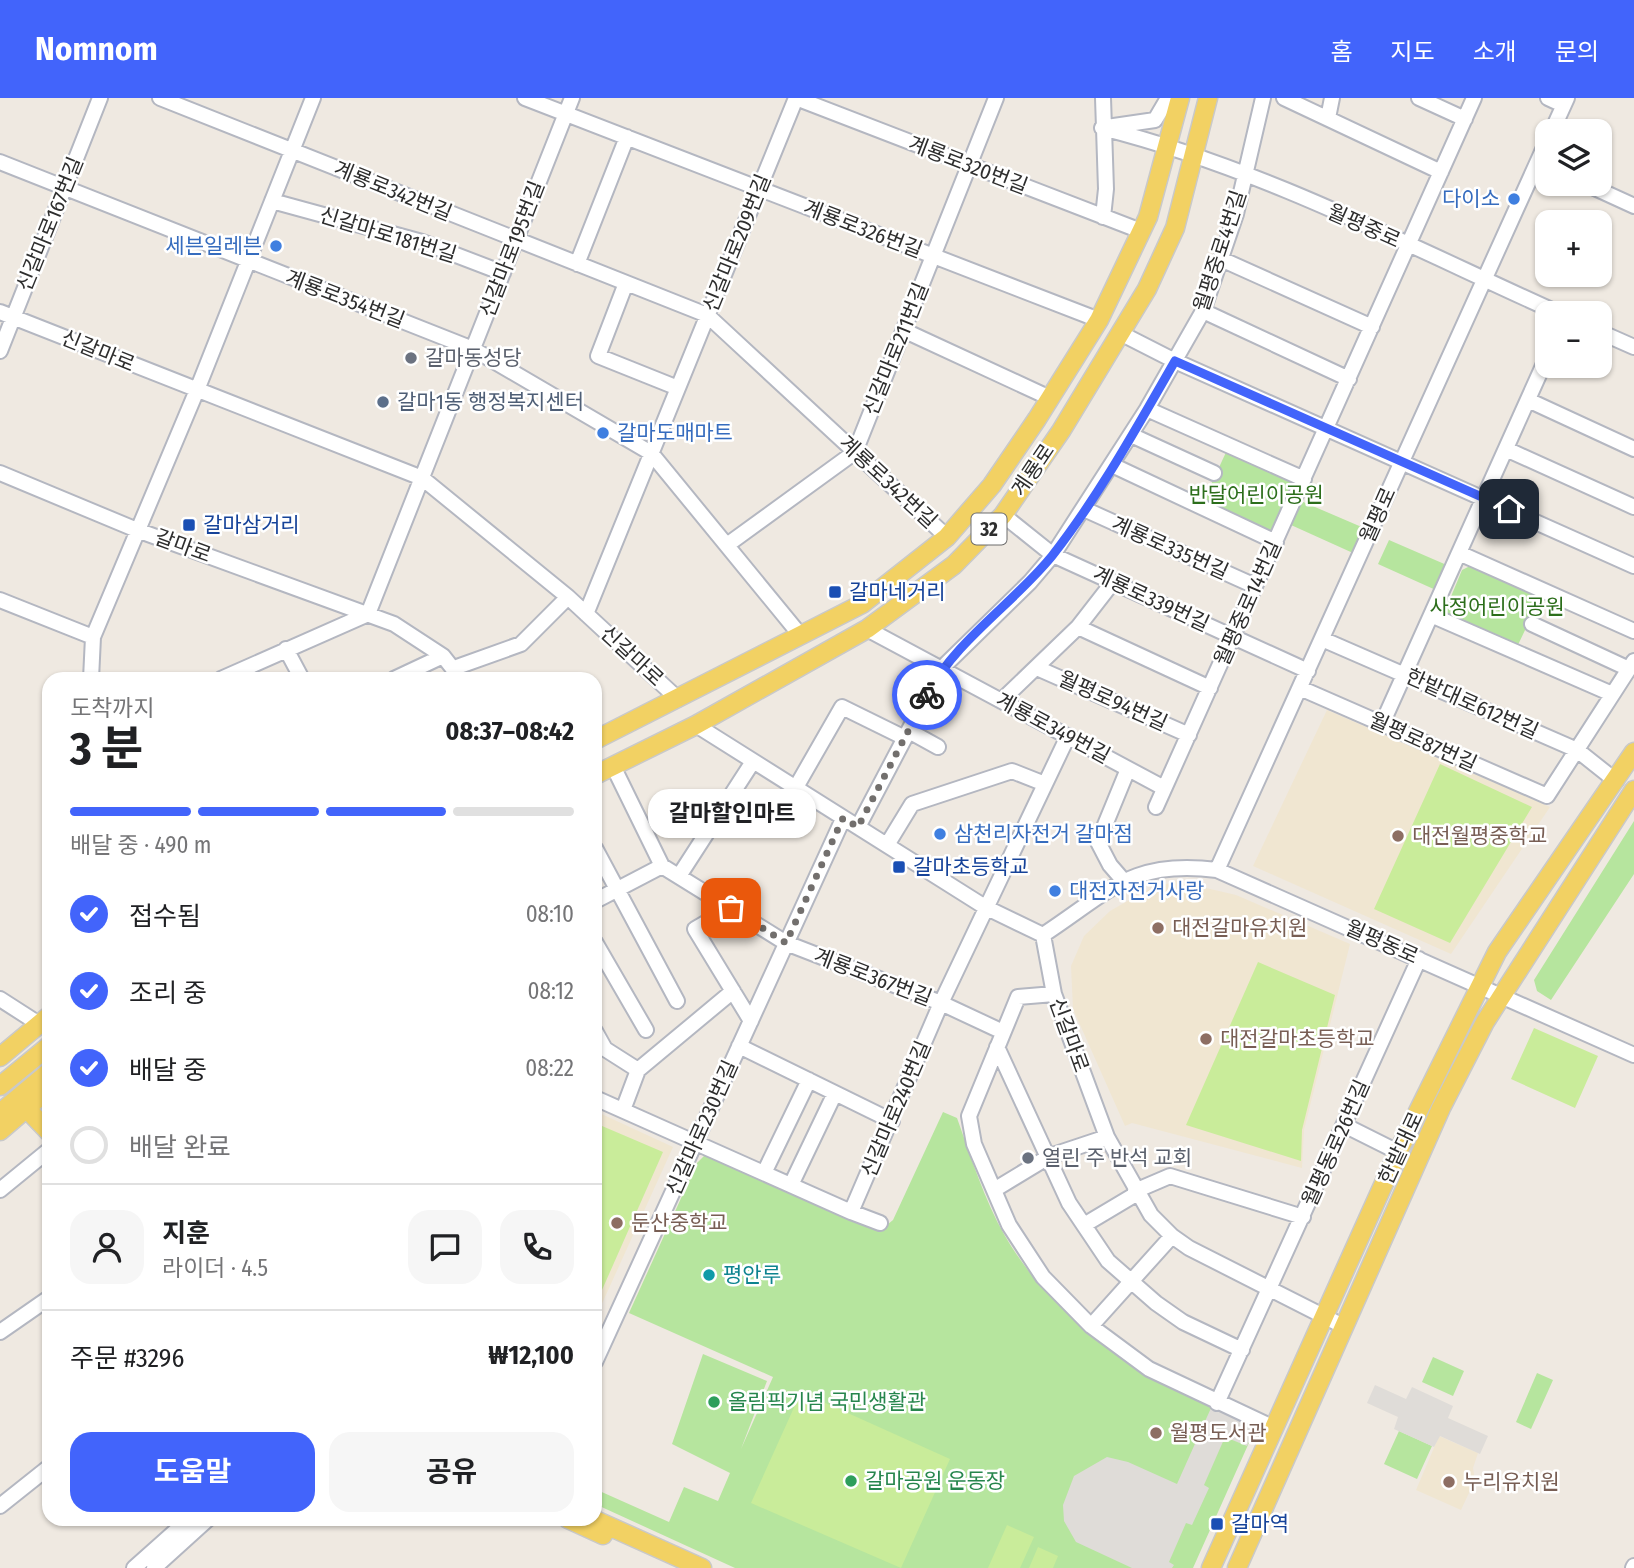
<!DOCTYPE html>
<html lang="ko">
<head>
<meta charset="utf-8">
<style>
	body { margin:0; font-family:"Fira Sans Condensed","Noto Sans KR",sans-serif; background:#f6f6f6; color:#202124; height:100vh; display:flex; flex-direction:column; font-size:26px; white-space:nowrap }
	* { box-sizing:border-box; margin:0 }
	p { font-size:23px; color:#757577 }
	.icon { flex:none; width:38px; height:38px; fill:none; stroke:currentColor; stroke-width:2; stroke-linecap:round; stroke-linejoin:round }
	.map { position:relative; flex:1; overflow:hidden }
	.sheet { position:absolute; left:42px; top:574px; width:560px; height:854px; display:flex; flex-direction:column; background:#fff; border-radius:21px; box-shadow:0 2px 5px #0004 }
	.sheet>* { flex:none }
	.buttons { position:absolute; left:1535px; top:21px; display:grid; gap:14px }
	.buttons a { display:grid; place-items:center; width:77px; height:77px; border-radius:14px; background:#fff; box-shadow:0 2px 5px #0004; font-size:35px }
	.pin { position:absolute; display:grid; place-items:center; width:60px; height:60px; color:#fff; margin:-30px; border-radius:14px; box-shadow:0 4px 10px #0006 }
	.courier { position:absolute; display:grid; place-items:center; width:70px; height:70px; margin:-35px; border:5px solid #4264fb; border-radius:50%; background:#fff; color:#222; box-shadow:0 2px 9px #0007 }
	.bubble { position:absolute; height:49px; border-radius:21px; background:#fff; box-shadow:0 2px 5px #0004; font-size:23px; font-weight:700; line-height:49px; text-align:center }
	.summary em { font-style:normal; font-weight:700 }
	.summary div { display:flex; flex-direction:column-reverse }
	.summary { display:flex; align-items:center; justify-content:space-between; height:119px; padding:0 28px }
	h1 { font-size:46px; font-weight:700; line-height:52px }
	.bar { display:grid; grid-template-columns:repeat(4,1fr); gap:10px 7px; align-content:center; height:84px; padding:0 28px }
	.bar i { height:9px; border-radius:5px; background:#e0e0e0 }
	.bar .current { background:#4264fb }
	.bar p { grid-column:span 4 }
	.line { display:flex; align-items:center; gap:18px; padding:0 28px; border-top:2px solid #e0e0e0 }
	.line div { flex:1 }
	.round { display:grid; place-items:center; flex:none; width:74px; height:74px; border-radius:21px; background:#f6f6f6 }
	ol { padding:0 28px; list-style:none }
	li { display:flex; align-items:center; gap:21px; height:77px }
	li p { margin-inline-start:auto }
	li .icon { padding:7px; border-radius:50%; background:#4264fb; color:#fff; stroke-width:4 }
	li:last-child { color:#757577 }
	li i { width:38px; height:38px; border:4px solid #e0e0e0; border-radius:50% }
	.primary-button { display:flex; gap:14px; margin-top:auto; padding:14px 28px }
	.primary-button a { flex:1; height:80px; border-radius:21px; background:#4264fb; color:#fff; font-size:28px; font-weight:700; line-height:80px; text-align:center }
	.primary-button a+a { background:#f6f6f6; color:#202124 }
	header { display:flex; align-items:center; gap:42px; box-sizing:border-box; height:98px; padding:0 35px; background:#4264fb; color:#fff }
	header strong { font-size:33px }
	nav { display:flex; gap:38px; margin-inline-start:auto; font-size:24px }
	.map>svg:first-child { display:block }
</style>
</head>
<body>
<header>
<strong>Nomnom</strong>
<nav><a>홈</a><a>지도</a><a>소개</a><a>문의</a></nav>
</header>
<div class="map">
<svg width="1634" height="1470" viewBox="0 0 1634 1470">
	<rect width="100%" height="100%" fill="#efe9e1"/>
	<path fill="#f0e6d1" d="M1327,612L1550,709L1451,856L1253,768Z
		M1176,783L1236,797L1350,846L1304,1032L1302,1070L1132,1025L1125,1028L1073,911L1071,868L1084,838L1110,813L1145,793Z
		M595,1013L673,1049L595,1221Z
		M1439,1338L1478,1355L1473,1370L1475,1382L1461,1412L1416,1392Z"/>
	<path fill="#b6e59e" d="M1228,350L1298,382L1273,439L1202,406Z
		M1301,403L1364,430L1353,455L1291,427Z
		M1389,442L1449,468L1438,493L1378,466Z
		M1472,467L1541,498L1517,549L1449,519L1445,513L1462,472Z
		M1634,723V776L1551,902L1537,893L1534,882Z
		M943,1014L957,1020C971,1059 984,1101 1005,1138C1061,1234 1158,1287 1256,1329L1193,1470H735L595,1406V1391L669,1424L684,1389L718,1403L730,1375L672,1346L703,1256L767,1283L741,1351L773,1279L629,1215L697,1065L705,1057L873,1131H882L893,1122Z
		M1433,1259L1464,1273L1453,1298L1422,1284Z
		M1537,1275L1553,1282L1531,1331L1516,1324Z
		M1399,1333L1432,1348L1417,1381L1384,1366Z"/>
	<path fill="#c9ec9a" d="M1440,666L1532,709L1450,845L1374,811Z
		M1258,864L1335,897L1302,1032L1301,1063L1186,1027Z
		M1534,930L1598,958L1575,1010L1511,981Z
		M595,1025L663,1054L602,1192L595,1188Z
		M801,1294L950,1361L901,1470L751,1405Z
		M1007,1427L1034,1439L1020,1470H988Z
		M1038,1449L1058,1458L1053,1470H1029Z"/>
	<path fill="#dfdcd8" d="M1375,1287L1406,1301L1412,1289L1453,1308L1448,1320L1488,1338L1480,1356L1440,1338L1434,1349L1394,1331L1398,1319L1367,1305Z
		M1211,1310L1256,1329L1247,1348L1225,1339L1204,1387L1209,1390L1192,1427L1186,1425L1169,1464L1174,1467L1172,1470H1132L1076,1444L1064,1423L1063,1407L1074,1378L1107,1359L1128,1364L1177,1386Z"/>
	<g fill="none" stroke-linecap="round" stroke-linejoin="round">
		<g stroke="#b4b7c1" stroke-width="18">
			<path id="minor" d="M160,0L707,217L947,439
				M525,0L1099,222
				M796,0L1141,133
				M1103,0L1106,91L1103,119
				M1284,0L1441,74
				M1419,0L1465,21
				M1548,0L1563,7
				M1328,20L1332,0
				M1107,29L1155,22L1168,0
				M1102,30C1261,70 1409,148 1558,215
				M1552,33L1567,0
				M0,64L473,251L651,355L801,538
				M1586,86L1634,108
				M272,103L422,144L503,175
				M1221,161L1372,229
				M577,166L627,39
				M626,185L598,258L678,290
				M1203,213L1349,281
				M0,214L422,380L568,499L678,601
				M903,232L1050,300
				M1600,234L1634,249
				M1122,236L1175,263L1634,468
				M0,253L100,0
				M1528,302L1634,351
				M1147,311L1304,381
				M1131,337L1214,375
				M1506,351L1634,409
				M1112,367L1276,444
				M0,375L137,432L394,526L443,558L461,581
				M1084,411L1255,488
				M1003,417L1053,457L1308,573
				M727,447L855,354L996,0
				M1459,455L1634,533
				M0,502L93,539
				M368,516L572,0
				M586,516L796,0
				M1431,517L1612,596
				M1532,526L1629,571
				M1078,529L1210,590
				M867,531L1164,690
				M1322,541L1577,652L1616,683
				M286,551L302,581
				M454,570L521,546L568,499
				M1037,570L1189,637
				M91,581L93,539L197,292L313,0
				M221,581L368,516
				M394,581L443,558
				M1300,590L1547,698L1634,563
				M1001,603L1078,529L1113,484
				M1382,626L1547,259
				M696,627L985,809L1043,837
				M909,633L938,649
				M613,668L662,768L786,845L941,905L1003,934
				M795,691L842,609L905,640
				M1156,709L1474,0
				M858,729L941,571L1030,484L1053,457L1147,311L1203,213L1236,116L1263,0
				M887,747L912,706L1012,673L1045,686
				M595,750L677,903
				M1217,772L1547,43
				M679,778L752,665
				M1123,782L1110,767L1098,744L1128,671
				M595,803L662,768
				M731,810L695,831L751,923
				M1043,837C1110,793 1132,761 1217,772L1634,957
				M1043,837L1054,896L1107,1039L1151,1117L1172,1138L1189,1150L1343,1228
				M595,844L646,932
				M1054,896L1018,899L969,1018L974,1046L1009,1127L1043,1179L1091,1228L1149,1271L1274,1330
				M0,901L39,926
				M595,933L605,951L638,972
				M739,948L892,1023
				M997,949L1069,1105L1108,1163L1156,1205L1183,1224L1242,1252
				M595,1000L851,1114L941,905L1068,638
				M623,1012L638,972L733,893
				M1344,1027L1398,1054
				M764,1075L809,982
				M791,1087L835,995
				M0,1092L49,1052
				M994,1092L1050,1058L1107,1039
				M1135,1093L1170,1078L1303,1119
				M851,1114L880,1125
				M1084,1127L1136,1096
				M1091,1228L1172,1138
				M0,1234L49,1200
				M595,1264L843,721
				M1217,1305L1419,861
				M0,1408L49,1369
				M134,1470L189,1421
				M154,1470L208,1421
				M1633,1470L1634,1468"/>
		</g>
		<g stroke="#c9c9c9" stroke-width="21">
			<path id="major" d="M595,642L862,506L947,439L992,387L1037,321L1099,222L1148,119L1180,0
				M595,677L696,627L867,531L954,467L1003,417L1061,333L1147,191L1175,130L1208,0
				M0,959L49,918
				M0,988L49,948
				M26,1010L49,1034
				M0,1015L49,974
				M0,1033L49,991
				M568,1421L603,1437
				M593,1421L702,1470
				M1211,1470L1398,1054L1497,854L1634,654
				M1237,1470L1441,1010L1485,924L1634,692"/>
		</g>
		<use href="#minor" stroke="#fff" stroke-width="14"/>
		<use href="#major" stroke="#f2d163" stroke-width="18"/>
	</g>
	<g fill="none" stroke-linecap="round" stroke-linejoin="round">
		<path stroke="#726f6d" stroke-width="7" stroke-dasharray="0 12.6" d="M731,810L786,845L843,720L858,729L927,597"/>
		<path stroke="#4264fb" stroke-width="9" d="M927,597C956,542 1013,506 1052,458C1099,398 1137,329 1175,263L1509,411"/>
	</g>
	<g fill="#3f7fe0" stroke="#fff" stroke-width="2.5">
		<circle cx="1514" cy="101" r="7"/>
		<circle cx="276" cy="148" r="7"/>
		<circle cx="603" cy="335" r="7"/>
		<circle cx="940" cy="736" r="7"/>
		<circle cx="1055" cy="793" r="7"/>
	</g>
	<g fill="#6b7280" stroke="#fff" stroke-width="2.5">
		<circle cx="411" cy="260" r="7"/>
		<circle cx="1028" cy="1060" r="7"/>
	</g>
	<circle fill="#5c6f8a" stroke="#fff" stroke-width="2.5" cx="383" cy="304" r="7"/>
	<g fill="#1a4fb4" stroke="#fff" stroke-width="2.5">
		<rect x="182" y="420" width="14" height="14" rx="3.5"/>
		<rect x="828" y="487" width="14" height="14" rx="3.5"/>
		<rect x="892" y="762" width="14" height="14" rx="3.5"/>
		<rect x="1210" y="1419" width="14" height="14" rx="3.5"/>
	</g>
	<g fill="#8d6e63" stroke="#fff" stroke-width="2.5">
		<circle cx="1398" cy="738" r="7"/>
		<circle cx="1158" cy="830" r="7"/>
		<circle cx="1206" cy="941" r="7"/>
		<circle cx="617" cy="1125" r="7"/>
		<circle cx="1156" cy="1335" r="7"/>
		<circle cx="1449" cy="1384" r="7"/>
	</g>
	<circle fill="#0f9aa8" stroke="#fff" stroke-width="2.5" cx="709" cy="1177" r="7"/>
	<g fill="#2e9e5b" stroke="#fff" stroke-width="2.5">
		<circle cx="714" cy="1304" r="7"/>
		<circle cx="851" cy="1383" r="7"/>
	</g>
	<g text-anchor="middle" stroke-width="5" stroke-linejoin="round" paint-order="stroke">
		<rect fill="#fff" stroke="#6d6d6d" stroke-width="2" x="971.5" y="415.5" width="35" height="31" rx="5"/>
		<g font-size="19" font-weight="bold" fill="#2e2e2e">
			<text x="989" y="438">32</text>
		</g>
		<g font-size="21" fill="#2e2e2e" stroke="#fff">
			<text transform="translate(968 67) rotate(21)" y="7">계룡로320번길</text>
			<text transform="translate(393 93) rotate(22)" y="7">계룡로342번길</text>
			<text transform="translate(50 126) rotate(-68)" y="7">신갈마로167번길</text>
			<text transform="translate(1364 128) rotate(24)" y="7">월평중로</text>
			<text transform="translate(863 131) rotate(21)" y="7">계룡로326번길</text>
			<text transform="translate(388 137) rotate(17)" y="7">신갈마로181번길</text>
			<text transform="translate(737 145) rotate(-68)" y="7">신갈마로209번길</text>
			<text transform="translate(512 151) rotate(-69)" y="7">신갈마로195번길</text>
			<text transform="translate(1220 153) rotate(-72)" y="7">월평중로4번길</text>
			<text transform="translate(345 201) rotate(21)" y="7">계룡로354번길</text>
			<text transform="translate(896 251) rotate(-68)" y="7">신갈마로211번길</text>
			<text transform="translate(98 253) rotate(22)" y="7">신갈마로</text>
			<text transform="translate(1033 372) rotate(-56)" y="7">계룡로</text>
			<text transform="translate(888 384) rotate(43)" y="7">계룡로342번길</text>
			<text transform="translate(1378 417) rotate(-66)" y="7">월평로</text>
			<text transform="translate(183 448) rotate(20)" y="7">갈마로</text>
			<text transform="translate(1170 450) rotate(24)" y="7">계룡로335번길</text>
			<text transform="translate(1151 501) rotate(25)" y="7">계룡로339번길</text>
			<text transform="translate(1248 505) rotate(-66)" y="7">월평중로14번길</text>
			<text transform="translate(632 558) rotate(43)" y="7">신갈마로</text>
			<text transform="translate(1113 603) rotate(24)" y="7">월평로94번길</text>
			<text transform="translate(1472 606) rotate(24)" y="7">한밭대로612번길</text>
			<text transform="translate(1053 630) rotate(28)" y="7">계룡로349번길</text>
			<text transform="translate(1423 644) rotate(24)" y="7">월평로87번길</text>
			<text transform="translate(1382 844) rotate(24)" y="7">월평동로</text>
			<text transform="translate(873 879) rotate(21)" y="7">계룡로367번길</text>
			<text transform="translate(1069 937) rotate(70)" y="7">신갈마로</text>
			<text transform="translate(896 1011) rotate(-67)" y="7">신갈마로240번길</text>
			<text transform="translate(702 1030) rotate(-66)" y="7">신갈마로230번길</text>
			<text transform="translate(1336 1045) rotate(-66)" y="7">월평동로26번길</text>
			<text transform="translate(1401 1050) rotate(-65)" y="7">한밭대로</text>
		</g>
		<g font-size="21" fill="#366cbe" stroke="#fff" text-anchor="start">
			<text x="1500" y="108" text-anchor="end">다이소</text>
			<text x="262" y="155" text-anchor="end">세븐일레븐</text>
			<text x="617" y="342">갈마도매마트</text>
			<text x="954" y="743">삼천리자전거 갈마점</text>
			<text x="1069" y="800">대전자전거사랑</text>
		</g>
		<g font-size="21" fill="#5b616d" stroke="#fff" text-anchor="start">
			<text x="425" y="267">갈마동성당</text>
			<text x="1042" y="1067">열린 주 반석 교회</text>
		</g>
		<g font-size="21" fill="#4e5e75" stroke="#fff" text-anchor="start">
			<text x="397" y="311">갈마1동 행정복지센터</text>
		</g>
		<g font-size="21" fill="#2c6e1b" stroke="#fff">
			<text x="1256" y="404">반달어린이공원</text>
			<text x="1497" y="516">사정어린이공원</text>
		</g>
		<g font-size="21" fill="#164399" stroke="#fff" text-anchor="start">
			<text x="203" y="434">갈마삼거리</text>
			<text x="849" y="501">갈마네거리</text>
			<text x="913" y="776">갈마초등학교</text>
			<text x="1231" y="1433">갈마역</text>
		</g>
		<g font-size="21" fill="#785e54" stroke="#fff" text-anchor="start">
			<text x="1412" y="745">대전월평중학교</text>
			<text x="1172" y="837">대전갈마유치원</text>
			<text x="1220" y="948">대전갈마초등학교</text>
			<text x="631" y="1132">둔산중학교</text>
			<text x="1170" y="1342">월평도서관</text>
			<text x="1463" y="1391">누리유치원</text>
		</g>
		<g font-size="21" fill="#0d838f" stroke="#fff" text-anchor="start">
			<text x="723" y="1184">평안루</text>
		</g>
		<g font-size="21" fill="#27864d" stroke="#fff" text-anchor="start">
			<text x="728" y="1311">올림픽기념 국민생활관</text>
			<text x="865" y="1390">갈마공원 운동장</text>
		</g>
	</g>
</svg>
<div class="buttons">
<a><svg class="icon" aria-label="layers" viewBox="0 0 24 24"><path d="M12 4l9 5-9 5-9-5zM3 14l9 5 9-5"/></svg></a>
<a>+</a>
<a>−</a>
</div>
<div class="pin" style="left:731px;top:810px;background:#ea580c"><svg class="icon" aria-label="bag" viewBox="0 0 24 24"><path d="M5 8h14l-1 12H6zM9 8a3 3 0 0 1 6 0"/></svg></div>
<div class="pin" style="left:1509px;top:411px;background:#1f2937"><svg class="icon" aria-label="home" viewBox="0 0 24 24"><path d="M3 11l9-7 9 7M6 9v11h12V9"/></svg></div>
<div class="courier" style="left:927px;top:597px"><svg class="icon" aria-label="bike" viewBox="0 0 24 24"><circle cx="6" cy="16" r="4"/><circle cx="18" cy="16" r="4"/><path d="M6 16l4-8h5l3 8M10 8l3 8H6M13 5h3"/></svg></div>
<div class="bubble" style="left:648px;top:691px;width:168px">갈마할인마트</div>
<section class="sheet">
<div class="summary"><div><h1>3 분</h1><p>도착까지</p></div><em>08:37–08:42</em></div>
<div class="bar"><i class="current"></i><i class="current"></i><i class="current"></i><i></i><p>배달 중 · 490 m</p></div>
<ol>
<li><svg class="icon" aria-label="check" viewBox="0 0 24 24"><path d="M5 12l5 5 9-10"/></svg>접수됨<p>08:10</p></li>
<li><svg class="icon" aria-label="check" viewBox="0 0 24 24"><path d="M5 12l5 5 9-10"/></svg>조리 중<p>08:12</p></li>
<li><svg class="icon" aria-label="check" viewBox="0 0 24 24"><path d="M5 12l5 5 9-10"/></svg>배달 중<p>08:22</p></li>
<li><i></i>배달 완료</li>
</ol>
<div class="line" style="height:126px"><a class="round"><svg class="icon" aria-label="person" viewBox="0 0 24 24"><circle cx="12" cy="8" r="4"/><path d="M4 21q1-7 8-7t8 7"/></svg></a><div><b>지훈</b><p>라이더 · 4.5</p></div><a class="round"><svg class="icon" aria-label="chat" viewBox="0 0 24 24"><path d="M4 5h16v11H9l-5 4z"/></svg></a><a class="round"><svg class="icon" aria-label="phone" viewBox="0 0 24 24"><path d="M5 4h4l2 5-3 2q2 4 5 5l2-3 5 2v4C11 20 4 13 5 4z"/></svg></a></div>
<div class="line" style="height:91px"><div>주문 #3296</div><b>₩12,100</b></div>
<div class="primary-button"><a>도움말</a><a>공유</a></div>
</section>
</div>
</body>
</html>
